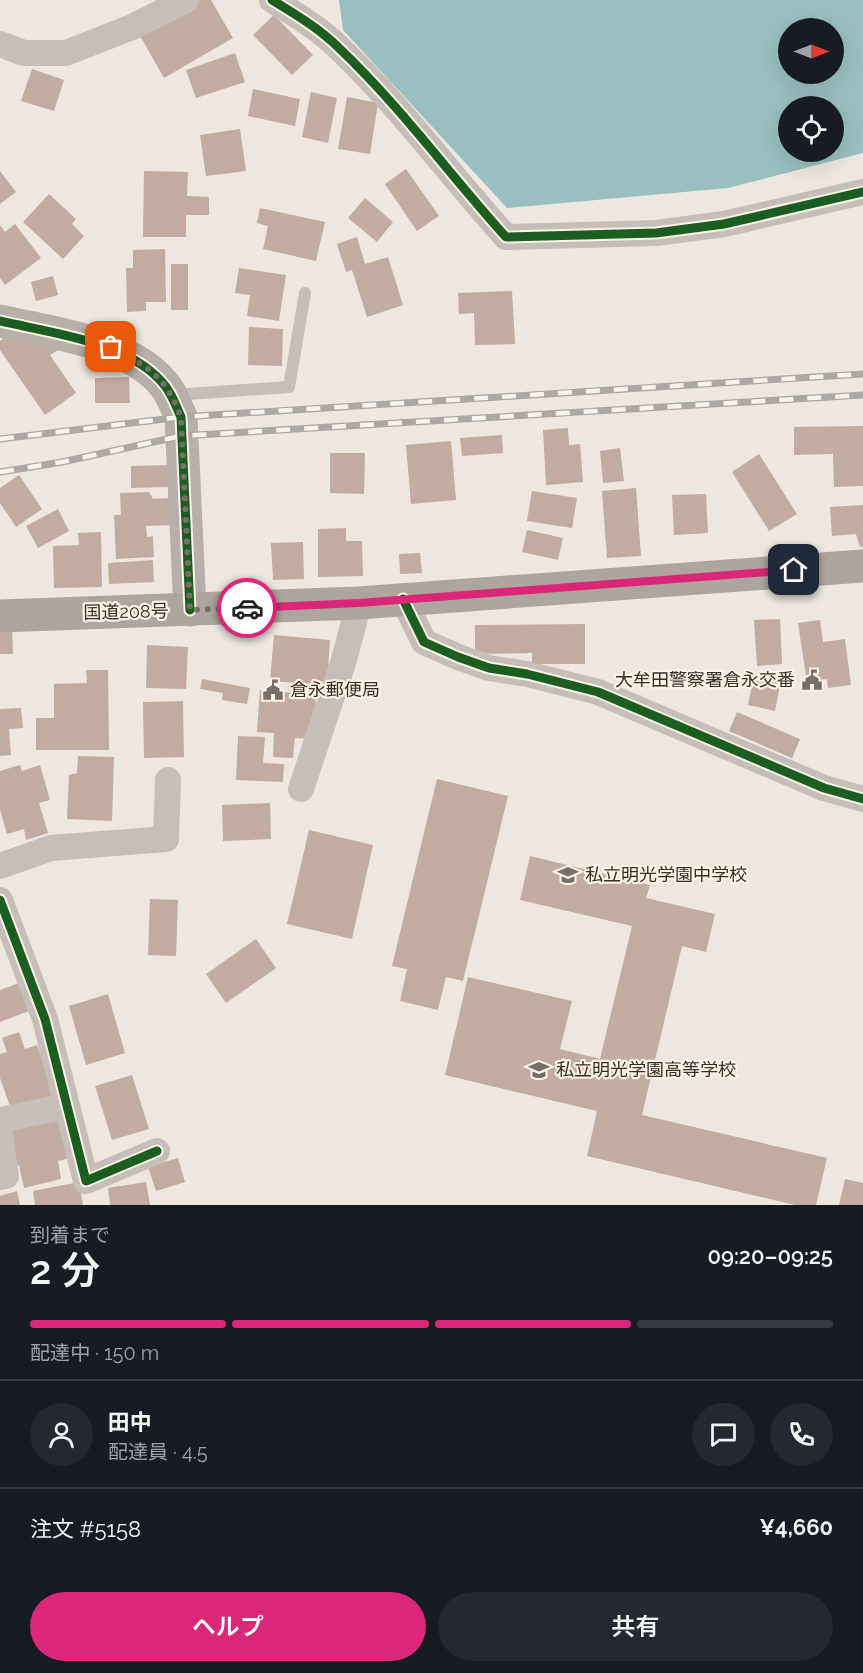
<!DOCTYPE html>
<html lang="ja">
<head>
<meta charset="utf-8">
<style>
	body { margin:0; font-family:Raleway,"Noto Sans JP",sans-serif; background:#242831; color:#f1f3f6; height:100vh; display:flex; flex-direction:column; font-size:22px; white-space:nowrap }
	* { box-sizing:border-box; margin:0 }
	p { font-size:20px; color:#9ea1a6 }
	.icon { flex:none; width:33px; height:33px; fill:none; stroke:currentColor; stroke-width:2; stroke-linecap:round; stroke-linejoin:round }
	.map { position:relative; height:1205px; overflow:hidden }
	.details { display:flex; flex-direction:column; background:#171b24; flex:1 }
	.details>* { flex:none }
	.needle { width:39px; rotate:90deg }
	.fabs { position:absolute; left:778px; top:18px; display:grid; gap:12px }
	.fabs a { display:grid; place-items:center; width:66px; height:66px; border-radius:50%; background:#171b24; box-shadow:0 6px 24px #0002; font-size:30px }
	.pin { position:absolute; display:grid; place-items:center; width:51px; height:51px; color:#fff; margin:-26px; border-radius:12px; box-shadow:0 3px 9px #0006 }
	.courier { position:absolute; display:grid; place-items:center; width:60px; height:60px; margin:-30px; border:4px solid #db2777; border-radius:50%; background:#fff; color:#222; box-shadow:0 2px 8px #0007 }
	.overview em { font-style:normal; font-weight:600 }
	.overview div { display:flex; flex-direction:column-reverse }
	.overview { display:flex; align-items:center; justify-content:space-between; height:102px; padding:0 30px }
	h1 { font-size:39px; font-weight:600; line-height:45px }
	.bar { display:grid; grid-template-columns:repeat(4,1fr); gap:9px 6px; align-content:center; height:72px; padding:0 30px }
	.bar i { height:8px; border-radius:4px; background:#363941 }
	.bar .active { background:#db2777 }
	.bar p { grid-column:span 4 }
	.line { display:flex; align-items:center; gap:15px; padding:0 30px; border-top:2px solid #363941 }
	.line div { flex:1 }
	.round { display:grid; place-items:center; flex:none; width:63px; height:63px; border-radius:32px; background:#242831 }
	.button { display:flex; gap:12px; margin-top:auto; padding:12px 30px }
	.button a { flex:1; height:69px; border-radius:36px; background:#db2777; color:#fff; font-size:24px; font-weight:600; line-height:69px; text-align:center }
	.button a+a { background:#242831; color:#f1f3f6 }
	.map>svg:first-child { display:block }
</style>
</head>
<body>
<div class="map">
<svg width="863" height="1205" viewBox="0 0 863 1205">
	<rect width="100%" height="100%" fill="#ede7e0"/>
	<path fill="#9abfc0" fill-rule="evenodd" d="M339,0H863V153L728,188L507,208L343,30ZM789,28H834V74H789ZM789,106H834V152H789Z"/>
	<path fill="#c2aba0" d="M198,0H211L233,38L164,78L139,34Z
		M274,15L313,55L292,75L253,35Z
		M235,53L245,82L196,98L186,70Z
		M32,69L64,80L54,111L21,101Z
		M253,89L300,99L295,126L248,116Z
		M311,92L337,98L328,143L302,137Z
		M347,97L378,103L370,154L338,149Z
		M240,129L246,171L206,176L200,135Z
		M406,169L439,216L417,231L385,184Z
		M0,171L16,192L0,204Z
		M144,171L188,172L187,196L209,197V215H186V237H143Z
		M49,194L76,219L72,224L84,236L63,259L23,222Z
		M365,198L393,222L377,242L348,218Z
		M260,208L325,222L316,261L263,249L268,226L257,223Z
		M15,224L41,258L5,285L0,278V225L5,232Z
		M357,237L365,264L388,257L403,305L367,317L352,270L346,272L337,244Z
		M165,249L166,302H146V311L127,312L126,268H133V250Z
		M171,264H188V310H171Z
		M239,268L286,275L279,321L247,316L250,295L235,293Z
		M53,276L58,295L36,301L31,282Z
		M512,291L515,344L475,345L474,313L459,314L458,293Z
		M249,327L283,329L282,366L248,365Z
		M11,333L60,349L50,355L76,393L45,415L0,350V341Z
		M129,377L130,403H95V378Z
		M863,426V486L834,487L833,454L794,455V427Z
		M568,428L569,445L580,444L583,482L546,485L543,430Z
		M502,435L503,453L462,456L460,438Z
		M451,441L456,500L411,504L406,445Z
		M620,448L624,481L603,483L600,451Z
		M330,453H365L364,494L330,493Z
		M759,454L797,514L769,531L732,472Z
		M168,465V487L131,488V466Z
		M19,475L42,509L16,527L0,503V488Z
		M636,488L641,556L607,558L602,491Z
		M532,491L577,498L572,528L527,521Z
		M149,492L153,499L172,498L173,525L146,526L147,537L153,536L154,557L116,559L114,515H121L120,493Z
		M706,494L708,533L674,535L672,495Z
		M863,505V546L860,547L856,534L832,536L830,507Z
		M58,509L69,531L38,548L26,526Z
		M346,528V541H362L363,576L318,577V529Z
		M527,530L563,538L558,560L522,552Z
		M101,532L102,587L54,588L53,546L79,545L78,533Z
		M303,542L304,579L273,580L271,543Z
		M420,553L422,573L400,574L399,554Z
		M153,560L154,582L109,584L108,563Z
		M780,619L782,664L757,666L754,620Z
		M820,620L823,642L845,639L851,685L828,688L827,679L807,682L798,623Z
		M585,624V664H532V653L475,654V625Z
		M0,629H12L13,654H0Z
		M274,635L330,640L327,685L270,681Z
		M147,645L188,647L186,689L146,688Z
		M86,670H108L109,750H36V718H54V684L87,683Z
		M754,675L781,681L775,711L748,705Z
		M202,679L250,688L247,704L222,700L223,693L200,689Z
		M260,690L316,695L313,739L295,738L293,758L273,757L274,733L257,732Z
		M183,701L184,757L144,758L143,702Z
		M21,708L23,728L9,729L11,755L0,756V709Z
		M737,712L800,739L792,758L729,731Z
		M238,736L265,737L263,763L284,764L283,782L236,780Z
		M78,756L114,757L112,821L67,819L69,775L77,773Z
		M20,765L22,771L40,765L50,800L39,803L48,833L26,840L24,829L7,834L0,810V771Z
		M437,779L508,796L463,981L446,977L438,1010L400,1001L407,969L392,966Z
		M270,803L271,839L223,841L222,805Z
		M309,830L373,845L352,939L287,924Z
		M530,856L650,885L646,898L715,914L706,952L682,946L642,1115L827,1158L816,1205H795L587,1156L597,1111L445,1075L468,977L572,1001L560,1049L600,1059L632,926L520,900Z
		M150,899L178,900L176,956L148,955Z
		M256,939L276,968L226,1003L206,974Z
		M27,980L37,1008L0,1022V990Z
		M108,994L125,1053L86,1065L69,1006Z
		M19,1032L25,1049L37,1045L56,1096L12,1112L0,1078V1054L7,1052L2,1038Z
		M132,1075L149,1129L112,1140L95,1086Z
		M61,1116L70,1158L58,1161L61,1179L24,1188L19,1165L12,1167L4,1129Z
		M178,1158L185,1182L156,1191L148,1167Z
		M845,1179L863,1183V1205H839Z
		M79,1182L83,1205H35L33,1191Z
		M146,1182L150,1205H110L108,1188Z
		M17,1191L20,1205H0V1196Z"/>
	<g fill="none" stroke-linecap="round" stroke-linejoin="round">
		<path stroke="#c6bfb9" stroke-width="12" d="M173,395L289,387L305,293"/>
		<path stroke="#c6bfb9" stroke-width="26" d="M272,0C295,14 320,29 339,48C400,106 450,175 506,237L656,233L724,224L863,192
			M0,44L24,53H66L132,27L186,0
			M403,599L424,642L458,657L489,668L527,674L598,692L824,788L863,799
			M301,789L344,660L359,603
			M0,866L51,848L166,839L168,780
			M0,900L45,1019L86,1181L157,1151
			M0,1120L67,1106
			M0,1135L6,1176L0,1177"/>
		<path stroke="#b7afa9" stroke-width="33" d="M0,321C51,333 125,341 161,381C171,391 175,404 181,417L190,610"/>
		<path stroke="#aca69f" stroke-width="33" d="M0,616L359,603L863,566"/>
		<g stroke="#aea8a4" stroke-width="7">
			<path id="rail" d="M0,439L181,417L863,374
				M0,472L62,462L181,436L863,395"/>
		</g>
		<use href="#rail" stroke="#fbf2e7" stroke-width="4.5" stroke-dasharray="14" stroke-linecap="butt"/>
		<g stroke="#fbf2e7" stroke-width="13">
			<path id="cycleway" d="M272,0C295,14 320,29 339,48C400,106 450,175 506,237L656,233L724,224L863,192
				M0,321C51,333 125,341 161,381C171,391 175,404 181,417L190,610
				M403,599L424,642L458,657L489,668L527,674L598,692L824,788L863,799
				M0,900L45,1019L86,1181L157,1151"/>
		</g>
		<use href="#cycleway" stroke="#1b5e20" stroke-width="9"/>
	</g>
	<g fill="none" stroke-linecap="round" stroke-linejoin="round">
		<path stroke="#776e68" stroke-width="6" stroke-dasharray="0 10.8" d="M111,347C149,368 164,374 181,417L190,610L247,608"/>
		<path stroke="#db2777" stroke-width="8" d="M247,608L359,603L794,570"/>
	</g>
	<defs>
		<g id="civic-bare" transform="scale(1.62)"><path d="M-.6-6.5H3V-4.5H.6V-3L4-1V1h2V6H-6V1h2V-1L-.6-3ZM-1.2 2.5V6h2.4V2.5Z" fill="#776e68" stroke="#fbf2e7" stroke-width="2.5" paint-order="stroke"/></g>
		<g id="school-bare" transform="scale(1.62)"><path d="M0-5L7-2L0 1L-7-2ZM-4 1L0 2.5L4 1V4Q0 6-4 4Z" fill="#776e68" stroke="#fbf2e7" stroke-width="2.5" paint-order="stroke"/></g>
	</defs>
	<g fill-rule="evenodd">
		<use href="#civic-bare" x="812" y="680"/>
		<use href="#civic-bare" x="273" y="690"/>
		<use href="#school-bare" x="568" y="875"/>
		<use href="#school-bare" x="539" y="1070"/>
	</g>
	<g text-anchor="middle" stroke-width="4.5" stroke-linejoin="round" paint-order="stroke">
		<g font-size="18" fill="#382d27" stroke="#fbf2e7">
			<text transform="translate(126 612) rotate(-1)" y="6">国道208号</text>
		</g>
		<g font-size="18" fill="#382d27" stroke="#fbf2e7" text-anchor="start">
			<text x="795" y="686" text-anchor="end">大牟田警察署倉永交番</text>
			<text x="290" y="696">倉永郵便局</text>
			<text x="585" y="881">私立明光学園中学校</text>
			<text x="556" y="1076">私立明光学園高等学校</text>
		</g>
	</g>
</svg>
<div class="fabs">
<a><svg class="needle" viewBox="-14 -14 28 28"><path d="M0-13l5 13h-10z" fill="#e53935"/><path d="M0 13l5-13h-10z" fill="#9ea1a6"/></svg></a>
<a><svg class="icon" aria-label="locate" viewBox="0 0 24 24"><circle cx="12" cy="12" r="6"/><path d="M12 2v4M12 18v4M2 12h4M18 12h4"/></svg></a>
</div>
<div class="pin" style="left:111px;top:347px;background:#ea580c"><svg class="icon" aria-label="bag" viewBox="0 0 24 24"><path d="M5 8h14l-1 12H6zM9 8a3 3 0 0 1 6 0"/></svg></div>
<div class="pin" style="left:794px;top:570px;background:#1f2937"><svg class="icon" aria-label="home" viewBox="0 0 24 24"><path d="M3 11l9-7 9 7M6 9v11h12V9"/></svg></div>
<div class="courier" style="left:247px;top:608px"><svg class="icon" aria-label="car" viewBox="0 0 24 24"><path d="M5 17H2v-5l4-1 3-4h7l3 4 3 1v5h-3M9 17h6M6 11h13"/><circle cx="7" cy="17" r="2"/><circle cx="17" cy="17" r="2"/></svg></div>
</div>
<section class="details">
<div class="overview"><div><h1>2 分</h1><p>到着まで</p></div><em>09:20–09:25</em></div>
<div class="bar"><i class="active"></i><i class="active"></i><i class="active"></i><i></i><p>配達中 · 150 m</p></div>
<div class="line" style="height:108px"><a class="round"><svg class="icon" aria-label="person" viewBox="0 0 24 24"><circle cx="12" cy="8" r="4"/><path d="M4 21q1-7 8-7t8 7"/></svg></a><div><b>田中</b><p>配達員 · 4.5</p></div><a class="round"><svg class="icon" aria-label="chat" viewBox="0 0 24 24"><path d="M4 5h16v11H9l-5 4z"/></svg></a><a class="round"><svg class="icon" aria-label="phone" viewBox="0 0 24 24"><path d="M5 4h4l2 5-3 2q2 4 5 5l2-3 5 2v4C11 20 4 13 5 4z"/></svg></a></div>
<div class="line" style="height:78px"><div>注文 #5158</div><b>¥4,660</b></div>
<div class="button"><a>ヘルプ</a><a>共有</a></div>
</section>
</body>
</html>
